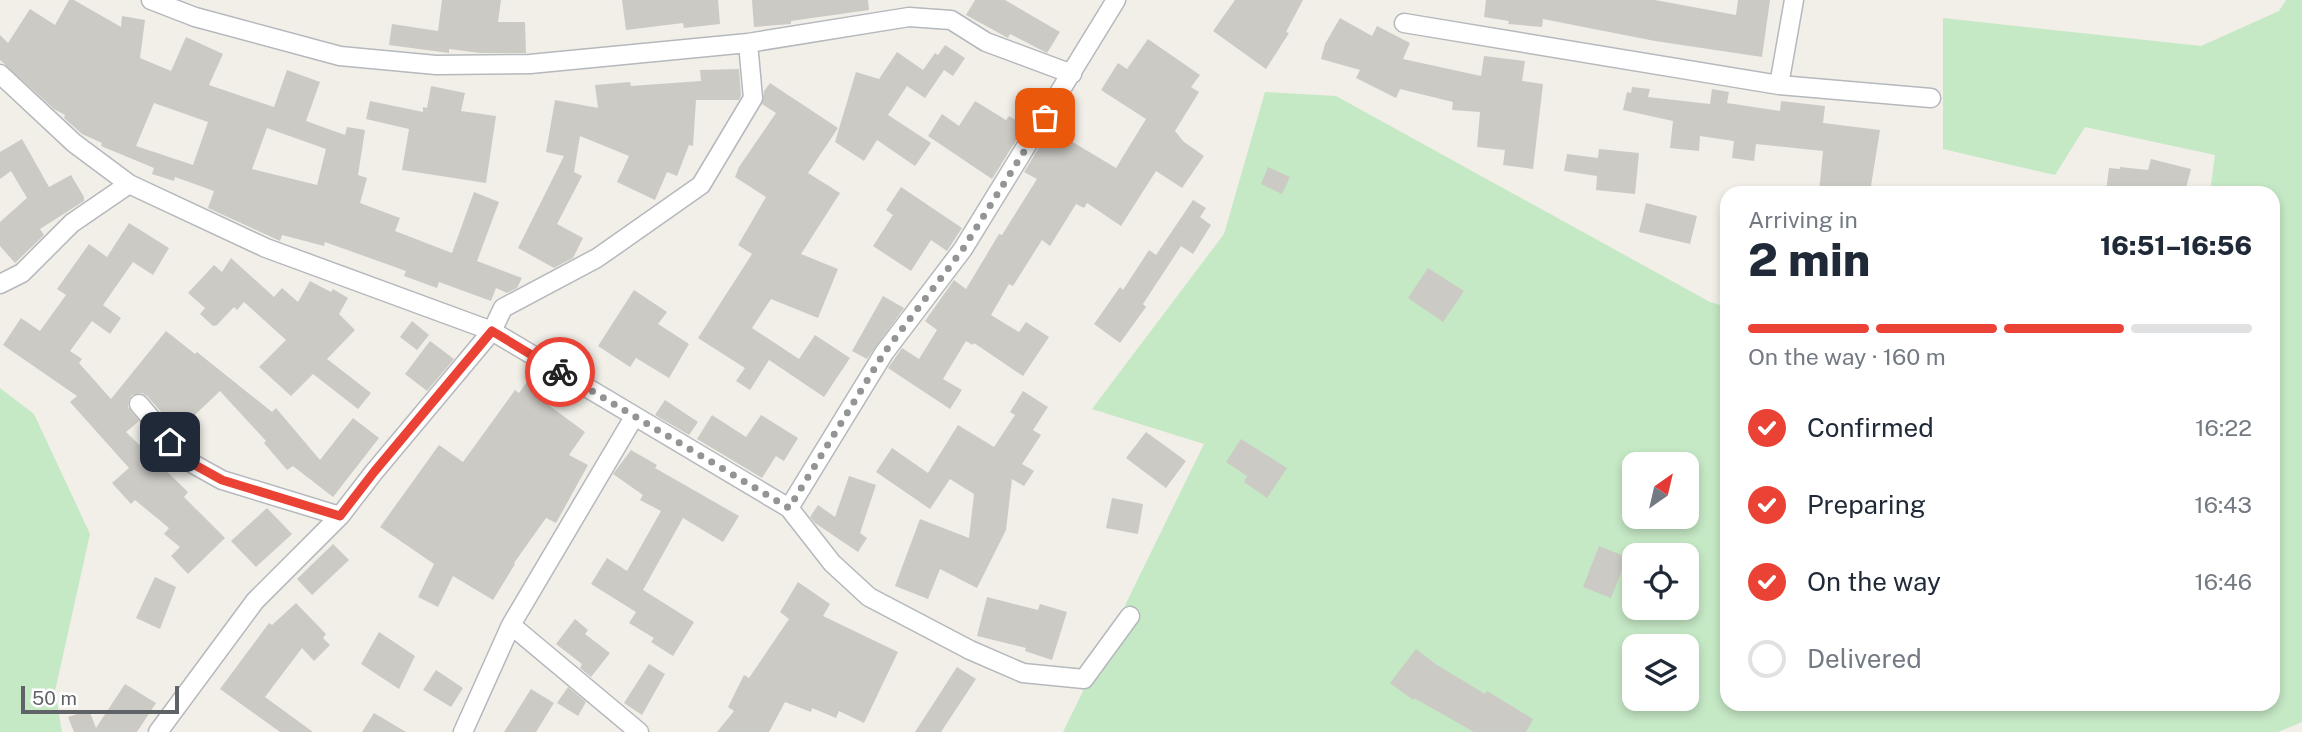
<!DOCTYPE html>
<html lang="en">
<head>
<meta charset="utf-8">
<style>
	body { margin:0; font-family:"Public Sans",sans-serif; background:#f2f2f3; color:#1f2937; height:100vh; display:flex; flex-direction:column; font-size:26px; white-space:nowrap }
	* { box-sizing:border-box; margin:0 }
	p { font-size:23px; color:#747a83 }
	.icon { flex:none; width:38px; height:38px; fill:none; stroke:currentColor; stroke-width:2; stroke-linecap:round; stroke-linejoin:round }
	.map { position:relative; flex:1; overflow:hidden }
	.sheet { position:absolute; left:1720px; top:186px; width:560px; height:525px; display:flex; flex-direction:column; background:#fff; border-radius:21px; box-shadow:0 4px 10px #0003 }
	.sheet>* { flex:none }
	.needle { width:46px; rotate:34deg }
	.controls { position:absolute; left:1622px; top:452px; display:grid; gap:14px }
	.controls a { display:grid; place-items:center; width:77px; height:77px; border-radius:14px; background:#fff; box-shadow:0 4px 10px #0003; font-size:35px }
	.scale { position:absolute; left:21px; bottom:18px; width:158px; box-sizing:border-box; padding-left:7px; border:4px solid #5f6368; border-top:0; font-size:19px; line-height:24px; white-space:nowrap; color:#5f6368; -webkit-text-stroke:5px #fff; paint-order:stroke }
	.pin { position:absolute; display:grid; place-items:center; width:60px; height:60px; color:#fff; margin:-30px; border-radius:14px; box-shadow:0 4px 10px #0006 }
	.courier { position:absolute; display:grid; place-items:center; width:70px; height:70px; margin:-35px; border:5px solid #ea4335; border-radius:50%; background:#fff; color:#222; box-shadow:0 2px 9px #0007 }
	.overview em { font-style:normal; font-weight:800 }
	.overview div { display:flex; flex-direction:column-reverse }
	.overview { display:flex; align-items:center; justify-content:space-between; height:119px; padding:0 28px }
	h1 { font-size:46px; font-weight:800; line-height:52px }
	.bar { display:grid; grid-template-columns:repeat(4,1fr); gap:10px 7px; align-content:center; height:84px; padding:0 28px }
	.bar i { height:9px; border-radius:5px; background:#e0e1e3 }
	.bar .active { background:#ea4335 }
	.bar p { grid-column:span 4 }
	ol { padding:0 28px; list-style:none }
	li { display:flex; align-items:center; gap:21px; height:77px }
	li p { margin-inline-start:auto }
	li .icon { padding:7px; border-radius:50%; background:#ea4335; color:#fff; stroke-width:4 }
	li:last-child { color:#747a83 }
	li i { width:38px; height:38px; border:4px solid #e0e1e3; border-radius:50% }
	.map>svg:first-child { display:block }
</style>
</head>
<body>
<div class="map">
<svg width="2302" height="732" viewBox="0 0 2302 732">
	<rect width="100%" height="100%" fill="#f1efe8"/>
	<path fill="#c5e8c5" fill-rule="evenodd" d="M2286,0H2302V722L2278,732H1063L1204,444L1092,409L1224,234L1265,92L1336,96L1710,302L1727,307V704H2273V192H2210L2215,155L2085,127L2055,175L1943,149V18L2201,46L2279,11ZM1634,464H1687V516H1634ZM1634,555H1687V607H1634ZM1634,646H1687V698H1634Z
		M0,388L34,414L90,534L55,691L62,732H0Z"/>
	<path fill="#cccac5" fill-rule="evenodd" d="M69,0H74L121,27L122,16L145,20L140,58L171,71L186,37L223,54L209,85L274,107L287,70L320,82L306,121L345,135L347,127L365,130L358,175L367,178L360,203L400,218L395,231L452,253L474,192L499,202L477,261L522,278L517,288L507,293L496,288L491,301L439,282L437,288L404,276L406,271L325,242L324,246L282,235L280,241L208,208L214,191L175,177L174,181L152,174L154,168L101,146L102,143L82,134L64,118L65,115L54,109L0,60V35L8,43L30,9L55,25ZM154,103L208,122L193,165L136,146ZM267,128L326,149L317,185L252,169Z
		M442,0H501L498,22H525L526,53H480L449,49V53L389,45L392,24L438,31Z
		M622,0H718L720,24L684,28L683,23L626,30Z
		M752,0H868L869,10L791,21V24L754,27Z
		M975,0H1005L1060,32L1047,53L1010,34L1008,38L966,15Z
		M1235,0H1303L1286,32L1289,33L1266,69L1213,31Z
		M1486,0H1655L1736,15L1738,0H1770L1762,57L1655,41L1543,19L1542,27L1508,24L1509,21L1484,17Z
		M1340,18L1372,36L1377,26L1410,43L1403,59L1481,76L1484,56L1525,61L1522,81L1543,84L1533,169L1503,165L1505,150L1477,147L1480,112L1452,110L1453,102L1400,89L1396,98L1356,78L1360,70L1321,59L1325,44Z
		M1148,39L1200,75L1191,87L1199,92L1175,131L1184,142L1204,156L1182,188L1156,171L1121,226L1087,203L1084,208L1076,204L1050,246L1042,240L1013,286L1009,284L991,315L1019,332L1026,322L1049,337L1023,376L974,343L973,345L966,341L943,379L962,390L950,409L888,368L902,348L919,359L937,330L925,321L954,280L966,289L999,234L1002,235L1037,179L1024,172L1045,138L1050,141L1056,132L1116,168L1146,119L1101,90L1118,63L1127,69Z
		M945,45L965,58L953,76L944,70L925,98L907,86L888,115L931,143L915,166L877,140L864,161L835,142L856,72L879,79L897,52L923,70L935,53L938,55Z
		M739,69L741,95L739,100H696L693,146L689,145L677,176L667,172L655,200L617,182L629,156L580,136L574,172L582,176L557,224L583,238L573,258L554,268L518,248L564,156L546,152L555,100L598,108L595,85L630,82L631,86L701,81L700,70Z
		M770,83L838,128L808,173L840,193L801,254L838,269L818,318L771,299L752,328L799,359L815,335L850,358L824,397L769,360L750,390L736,381L745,368L698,338L752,254L738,245L766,197L735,177L739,167L776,113L762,104L764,91Z
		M431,86L465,93L461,111L496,116L486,183L402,170L409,129L366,119L370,101L423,112V107L427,108Z
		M1632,87L1650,89L1648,97L1710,104L1712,89L1729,92L1727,103L1780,111L1781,101L1825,106L1823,123L1880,130L1870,192H1819L1823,151L1756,144L1754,161L1732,158L1734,141L1700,136L1699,151L1670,148L1673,121L1623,110L1627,92L1631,93Z
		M975,101L1006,120L1009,116L1025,126L992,179L928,136L942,114L959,126Z
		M22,139L49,187L71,175L84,197V201L40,229L44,235L15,263L0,246V222L27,198L11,171L0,179V152Z
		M1599,149L1639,153L1635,194L1596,190L1597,176L1564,171L1567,154L1598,158Z
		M2151,159L2191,169L2185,192H2106L2109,168L2120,169V167L2148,170Z
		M1268,167L1290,177L1282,194L1261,184Z
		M901,187L962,228L947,251L931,240L911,271L873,246L893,215L886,210Z
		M1193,200L1206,208L1200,217L1211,225L1193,254L1181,246L1143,304L1146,307L1120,343L1094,324L1120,287L1123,290L1149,250L1156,255Z
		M1646,203L1697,216L1690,244L1639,232Z
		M129,223L169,248L153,275L133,262L103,305L121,318L110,334L92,321L70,351L82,359L79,363L111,399L166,331L195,354L197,352L272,412L276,408L320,460L353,418L379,438L333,497L293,466L287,470L264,443L266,441L220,391L178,431L147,396L142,393L132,395L129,400L128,407L139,421L126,432L188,492L184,497L225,538L188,574L171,556L180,547L164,534L169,528L135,500L131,504L112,483L129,468L70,402L77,396L3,345L21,318L40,331L66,295L57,289L89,244L107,257Z
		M231,258L274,297L282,288L298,302L310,281L331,292L333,289L348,298L339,314L355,330L327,359L371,393L358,409L313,374L291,396L259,367L286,340L244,302L237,310L234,307L217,325L213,326L200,314L205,308L188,293L214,265L222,272Z
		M1428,268L1464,291L1443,322L1408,298Z
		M634,290L667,312L658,324L689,344L669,378L636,358L630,367L598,346Z
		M883,296L904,308L867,359L852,351Z
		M412,321L429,335L417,350L400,337Z
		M430,341L454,359L427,391L405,374Z
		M531,376L551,390L543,401L585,432L569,455L588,465L556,523L546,518L514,563L515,564L493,600L453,576L438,607L418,597L434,564L380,527L439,445L463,462L515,390L519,393Z
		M1023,391L1048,407L1033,430L1041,435L1022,464L1034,471L1024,486L1012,479L1006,530L977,588L940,569L928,599L895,586L920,519L969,538L974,494L950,479L930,509L876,472L892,448L928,473L958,425L994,447L1015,415L1010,412Z
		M665,400L698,422L689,435L655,415Z
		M712,415L746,437L761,415L798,438L784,461L776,456L762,478L697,439Z
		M1146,432L1186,461L1166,488L1126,458Z
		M1241,439L1287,468L1267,498L1244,482L1247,476L1226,462Z
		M631,450L657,465L655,468L739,516L723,542L683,518L643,590L694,622L673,656L651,642L654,638L629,623L636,612L591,584L607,558L627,571L661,511L640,500L643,495L613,474Z
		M849,476L876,485L860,533L867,538L858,552L815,523L810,517L818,505L835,517Z
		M1112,498L1143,504L1138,534L1106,528Z
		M267,508L292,534L256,567L231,541Z
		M333,544L349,560L312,595L297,579Z
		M1599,546L1627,557L1611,598L1583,587Z
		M155,577L176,587L160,629L136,618Z
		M798,582L830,604L823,616L898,652L864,723L839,711L836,718L812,708L811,712L785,702L769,732H717L734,711L728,707L744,675L749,678L789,619L780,612Z
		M987,597L1038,610L1040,604L1067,612L1052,660L1025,651L1026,648L977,636Z
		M296,603L326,634L323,638L330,645L314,661L302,648L265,697L313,732H280L220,689L269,623L272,625Z
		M575,619L588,630L585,634L610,653L591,677L580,668L582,664L556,644Z
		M379,632L415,656L399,689L361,664Z
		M1416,649L1437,665L1485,694L1487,691L1533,719L1526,732H1474L1414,698L1413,700L1390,683Z
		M649,664L665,674L642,715L624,703Z
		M957,667L976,679L941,732H915Z
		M436,670L463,688L451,707L423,690Z
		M125,684L156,703L137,732H74L68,717L89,710L96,728Z
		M568,687L586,702L578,716L557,703Z
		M531,689L554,703L536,732H504Z
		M374,713L406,732H362Z"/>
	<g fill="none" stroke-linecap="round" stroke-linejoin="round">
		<g stroke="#b5b8bc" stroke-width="21">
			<path id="street" d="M151,0L195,17L340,56L436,65L530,64L748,43L909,17L951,20L986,42L1072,74
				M1404,23L1779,85L1931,98
				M0,74L74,143L129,184L266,248L492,331L789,508L884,353L963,249L1116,0
				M1779,85L1794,0
				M0,284L22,273L72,223L129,184
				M139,404L186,460L222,480L340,516
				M789,508L832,563L869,597L970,650L1023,673L1084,679L1130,616
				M511,625L639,732
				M158,732L255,601L340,516L374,472L492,331L503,308L597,258L701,185L753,98L748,43
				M463,732L511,625L634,417"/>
		</g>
		<use href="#street" stroke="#fff" stroke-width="18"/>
	</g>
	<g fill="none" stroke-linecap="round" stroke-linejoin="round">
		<path stroke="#929495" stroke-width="7" stroke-dasharray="0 12.6" d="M560,372L789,508L884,353L963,249L1045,118"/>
		<path stroke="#ea4335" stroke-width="9" d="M170,442L186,460L222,480L340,516L374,472L492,331L560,372"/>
	</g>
</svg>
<div class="controls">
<a><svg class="needle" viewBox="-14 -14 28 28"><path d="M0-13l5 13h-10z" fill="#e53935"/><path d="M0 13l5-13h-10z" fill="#747a83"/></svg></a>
<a><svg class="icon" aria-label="locate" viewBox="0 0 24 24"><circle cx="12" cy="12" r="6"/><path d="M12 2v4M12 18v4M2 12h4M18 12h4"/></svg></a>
<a><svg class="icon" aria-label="layers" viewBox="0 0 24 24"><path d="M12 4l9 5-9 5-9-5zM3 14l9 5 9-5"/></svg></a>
</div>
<div class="scale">50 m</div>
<div class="pin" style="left:1045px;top:118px;background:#ea580c"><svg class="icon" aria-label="bag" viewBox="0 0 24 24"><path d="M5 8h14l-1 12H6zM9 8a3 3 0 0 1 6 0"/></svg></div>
<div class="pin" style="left:170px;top:442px;background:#1f2937"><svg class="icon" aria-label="home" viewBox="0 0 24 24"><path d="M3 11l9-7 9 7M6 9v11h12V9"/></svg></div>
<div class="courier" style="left:560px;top:372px"><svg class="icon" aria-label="bike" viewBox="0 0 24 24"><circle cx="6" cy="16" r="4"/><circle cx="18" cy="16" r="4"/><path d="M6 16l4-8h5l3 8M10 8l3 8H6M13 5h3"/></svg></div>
<section class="sheet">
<div class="overview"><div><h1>2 min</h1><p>Arriving in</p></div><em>16:51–16:56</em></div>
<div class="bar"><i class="active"></i><i class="active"></i><i class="active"></i><i></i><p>On the way · 160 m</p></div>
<ol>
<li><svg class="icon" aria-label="check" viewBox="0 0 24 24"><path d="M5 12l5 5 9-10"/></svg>Confirmed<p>16:22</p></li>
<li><svg class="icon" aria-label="check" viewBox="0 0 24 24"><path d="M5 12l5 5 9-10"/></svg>Preparing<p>16:43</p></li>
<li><svg class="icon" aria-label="check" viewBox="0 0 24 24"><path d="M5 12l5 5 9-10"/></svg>On the way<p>16:46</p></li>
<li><i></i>Delivered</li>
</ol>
</section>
</div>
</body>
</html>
